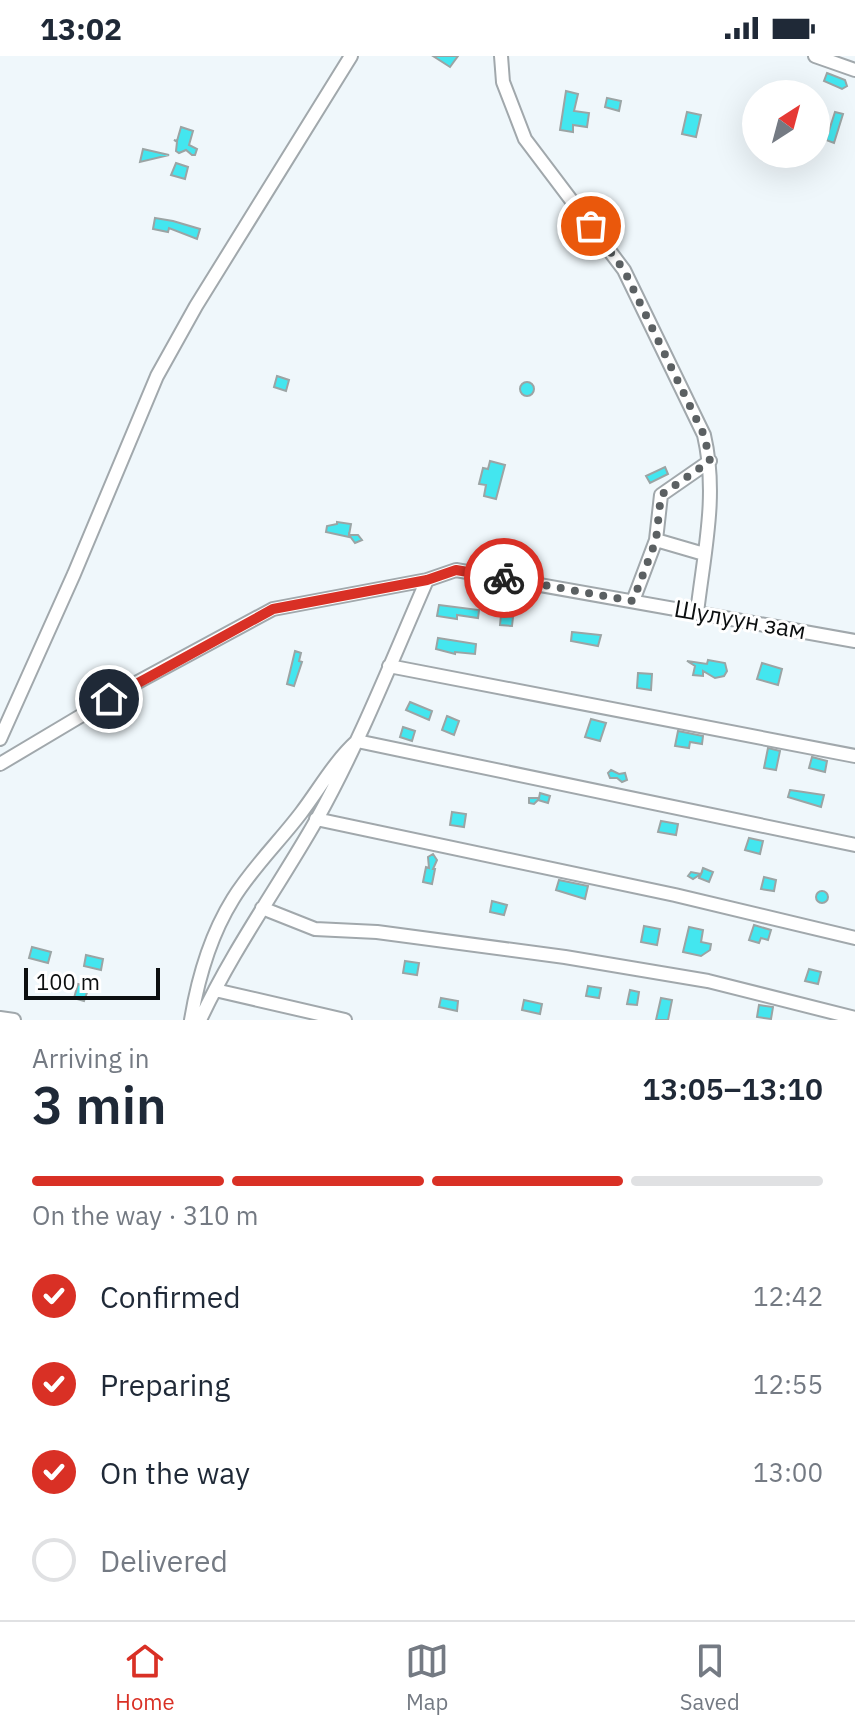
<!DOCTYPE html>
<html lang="en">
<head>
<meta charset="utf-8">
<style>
	body { margin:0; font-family:"IBM Plex Sans",sans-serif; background:#f2f2f3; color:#1f2937; height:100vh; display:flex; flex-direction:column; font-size:30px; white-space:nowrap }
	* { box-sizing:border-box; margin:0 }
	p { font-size:26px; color:#747a83 }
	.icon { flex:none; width:44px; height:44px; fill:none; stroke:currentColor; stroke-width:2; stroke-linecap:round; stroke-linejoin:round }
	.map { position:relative; height:964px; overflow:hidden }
	.drawer { display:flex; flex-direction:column; background:#fff; flex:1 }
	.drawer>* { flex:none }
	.needle { width:52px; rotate:36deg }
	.buttons { position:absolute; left:742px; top:24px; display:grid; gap:16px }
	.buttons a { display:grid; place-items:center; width:88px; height:88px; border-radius:50%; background:#fff; box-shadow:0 8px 32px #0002; font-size:40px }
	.scale { position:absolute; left:24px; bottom:20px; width:136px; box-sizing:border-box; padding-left:8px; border:4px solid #0c0f10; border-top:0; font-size:22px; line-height:28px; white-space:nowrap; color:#0c0f10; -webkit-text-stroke:6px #fff; paint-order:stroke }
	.pin { position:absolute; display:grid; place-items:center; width:68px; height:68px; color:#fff; margin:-34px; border:4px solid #fff; border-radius:50%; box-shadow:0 2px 8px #0007 }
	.courier { position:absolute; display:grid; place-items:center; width:80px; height:80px; margin:-40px; border:6px solid #d93025; border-radius:50%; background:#fff; color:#222; box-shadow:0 2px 10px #0007 }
	.summary em { font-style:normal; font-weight:600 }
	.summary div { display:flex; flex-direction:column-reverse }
	.summary { display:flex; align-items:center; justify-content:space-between; height:136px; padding:0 32px }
	h1 { font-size:52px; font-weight:600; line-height:60px }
	.bar { display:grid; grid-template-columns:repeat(4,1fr); gap:12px 8px; align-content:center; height:96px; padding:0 32px }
	.bar i { height:10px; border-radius:6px; background:#e0e1e3 }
	.bar .on { background:#d93025 }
	.bar p { grid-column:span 4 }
	ol { padding:0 32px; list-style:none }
	li { display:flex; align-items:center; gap:24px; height:88px }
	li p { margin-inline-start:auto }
	li .icon { padding:8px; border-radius:50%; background:#d93025; color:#fff; stroke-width:4 }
	li:last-child { color:#747a83 }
	li i { width:44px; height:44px; border:4px solid #e0e1e3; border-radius:50% }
	.status { display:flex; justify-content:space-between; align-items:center; height:56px; padding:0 40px; background:#fff; direction:ltr }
	.status svg { height:22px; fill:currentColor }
	.menu { display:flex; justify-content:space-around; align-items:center; height:112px; border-top:2px solid #e0e1e3; background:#fff; font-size:22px; color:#747a83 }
	.menu a { display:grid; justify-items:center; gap:4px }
	.menu .on { color:#d93025 }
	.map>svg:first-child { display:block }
</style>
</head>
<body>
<div class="status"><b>13:02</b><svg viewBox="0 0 49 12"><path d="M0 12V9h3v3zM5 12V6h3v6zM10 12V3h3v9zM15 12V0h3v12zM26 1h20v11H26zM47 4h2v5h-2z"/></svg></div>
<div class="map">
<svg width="855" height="964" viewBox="0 0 855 964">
	<rect width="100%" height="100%" fill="#eff7fb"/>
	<path fill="#43e6ef" stroke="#9ba4a4" stroke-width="2" d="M433,0H458L450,11Z
		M827,17L845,24L847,30L842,33L824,25Z
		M566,35L578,38L574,55L589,57L587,71L573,69V76L560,74Z
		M607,42L621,45L619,55L605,51Z
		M687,56L701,59L696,81L682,78Z
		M835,56L843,58L834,87L826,84Z
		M181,71L193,75L189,89L197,93L195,99H192L186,94L179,97L176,95L177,86L174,84L177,85Z
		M143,93L169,99L140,106Z
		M176,107L188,111L185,123L171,119Z
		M155,162L173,165L200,173L197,183L169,172L168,176L153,173Z
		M277,320L289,324L286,335L274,331Z
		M520 333a7 7 0 1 1 14 0a7 7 0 1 1-14 0Z
		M490,405L505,409L496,443L484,440L486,429L479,428L483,412L488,413Z
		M665,411L668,418L650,427L646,420Z
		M337,466L351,468L349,479H358L362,484L355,487L349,479V481L326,476L327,470L337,468Z
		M439,549L479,554L478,562L457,559V563L437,560Z
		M501,559L513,561L512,570L500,569Z
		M572,576L601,579L598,590L571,585Z
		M438,582L476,588L475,598L455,596V598L436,593Z
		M295,595L301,597L299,605L302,606L294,630L287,628Z
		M708,604L725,607L727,615L724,620L715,622L703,615V620L693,619L695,610L687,605L707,608Z
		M762,607L782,613L778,629L757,623Z
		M638,617L652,618L651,634L637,632Z
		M410,646L432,655L429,664L406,654Z
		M447,660L459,665L454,679L442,674Z
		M591,663L606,667L600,685L585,681Z
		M403,671L415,675L412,685L400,681Z
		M678,675L703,680L702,688L690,686L689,692L675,690Z
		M768,692L780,695L776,714L764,712Z
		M812,701L827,705L825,716L809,712Z
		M611,714L619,718L625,717L627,724L622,726L617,722H610L608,717Z
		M790,734L824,739L821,751L788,741Z
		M540,737L550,740L548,747L538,744L534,748L529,747V742H539Z
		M452,756L466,758L464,771L450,769Z
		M661,765L678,768L676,779L658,776Z
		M749,782L763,785L760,798L745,794Z
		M433,798L437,804L433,813H435L432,828L423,826L426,811L429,812L428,801Z
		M703,812L713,816L709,826L699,822L701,818L693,823L688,820L691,816L701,818Z
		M764,821L776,824L774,835L761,833Z
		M559,824L588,830L585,843L556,834Z
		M816 841a6 6 0 1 1 12 0a6 6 0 1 1-12 0Z
		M492,845L507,849L504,859L490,856Z
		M754,869L771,874L768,884L761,882L759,887L749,884Z
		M644,870L660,873L657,889L641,886Z
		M689,871L703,874L701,886L711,888L710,894L701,900L683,896Z
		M32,891L51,896L48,907L29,902Z
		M86,899L103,903L101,914L84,910Z
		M405,905L419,907L417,919L403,917Z
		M809,913L821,916L818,928L805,925Z
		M78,928L89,931L84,945L74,942Z
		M588,930L601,932L599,942L586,940Z
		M630,934L639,936L637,949L627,948Z
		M441,942L458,945L457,955L439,951Z
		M661,942L672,944L668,964H656Z
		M524,944L542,948L540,958L522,954Z
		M759,949L773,951L771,963L757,961Z"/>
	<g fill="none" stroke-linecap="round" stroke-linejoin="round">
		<g stroke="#a1a8ac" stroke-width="16">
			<path id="minor" d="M501,0L503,26L525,83L624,214L704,379C718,439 704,496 697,557
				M815,0L855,14
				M704,498L656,484L661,439L710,405
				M633,545L656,484
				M389,610L855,700
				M0,683L74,518L157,320L196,250L351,0
				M0,708L136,627L273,553L427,524L456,514L855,585
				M316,763L675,839L855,882
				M262,852L315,873L377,876L565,901L708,925L855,962
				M215,934L345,964
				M0,962L14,964
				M191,964C198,922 210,880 233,843C252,812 279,786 301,757C320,732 334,706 357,685L855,789
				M200,964C233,893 279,830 317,763C360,686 392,604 427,524"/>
		</g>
		<use href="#minor" stroke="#fff" stroke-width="12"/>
	</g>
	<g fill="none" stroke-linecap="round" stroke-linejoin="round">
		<path stroke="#5b6062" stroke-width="8" stroke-dasharray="0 14.4" d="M504,522L633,545L656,484L661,439L710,405L704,379L624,214L591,170"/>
		<path stroke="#d93025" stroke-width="10" d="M109,643L273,553L427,524L456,514L504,522"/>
	</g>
	<g text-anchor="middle" stroke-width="6" stroke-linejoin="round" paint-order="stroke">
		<g font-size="24" fill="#0c0f10" stroke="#fff">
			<text transform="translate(740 564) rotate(10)" y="8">Шулуун зам</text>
		</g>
	</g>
</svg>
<div class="buttons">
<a><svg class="needle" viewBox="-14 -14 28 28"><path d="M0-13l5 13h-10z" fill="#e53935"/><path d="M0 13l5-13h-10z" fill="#747a83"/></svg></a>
</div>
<div class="scale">100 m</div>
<div class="pin" style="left:591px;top:170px;background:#ea580c"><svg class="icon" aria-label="bag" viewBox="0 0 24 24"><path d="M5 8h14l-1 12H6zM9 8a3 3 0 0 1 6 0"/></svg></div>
<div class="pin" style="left:109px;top:643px;background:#1f2937"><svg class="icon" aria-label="home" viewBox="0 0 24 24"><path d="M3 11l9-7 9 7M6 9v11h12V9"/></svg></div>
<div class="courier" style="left:504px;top:522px"><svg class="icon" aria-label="bike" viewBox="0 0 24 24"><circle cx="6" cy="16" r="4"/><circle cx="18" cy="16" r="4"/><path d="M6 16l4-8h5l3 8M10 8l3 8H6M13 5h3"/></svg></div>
</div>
<section class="drawer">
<div class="summary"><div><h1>3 min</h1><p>Arriving in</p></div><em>13:05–13:10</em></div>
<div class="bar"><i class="on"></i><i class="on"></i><i class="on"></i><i></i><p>On the way · 310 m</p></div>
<ol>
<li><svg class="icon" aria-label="check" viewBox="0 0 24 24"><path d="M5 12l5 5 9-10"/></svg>Confirmed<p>12:42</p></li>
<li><svg class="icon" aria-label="check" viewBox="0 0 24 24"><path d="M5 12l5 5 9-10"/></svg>Preparing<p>12:55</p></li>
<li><svg class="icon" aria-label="check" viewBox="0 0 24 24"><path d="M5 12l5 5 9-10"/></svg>On the way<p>13:00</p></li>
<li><i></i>Delivered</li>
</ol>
</section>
<nav class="menu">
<a class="on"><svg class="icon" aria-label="home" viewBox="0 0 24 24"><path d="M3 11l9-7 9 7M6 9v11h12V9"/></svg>Home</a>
<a><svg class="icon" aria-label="map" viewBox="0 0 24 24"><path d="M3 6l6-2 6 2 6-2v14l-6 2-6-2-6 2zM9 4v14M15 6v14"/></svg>Map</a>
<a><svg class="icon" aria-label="saved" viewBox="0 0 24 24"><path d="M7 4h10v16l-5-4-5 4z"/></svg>Saved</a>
</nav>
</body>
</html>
